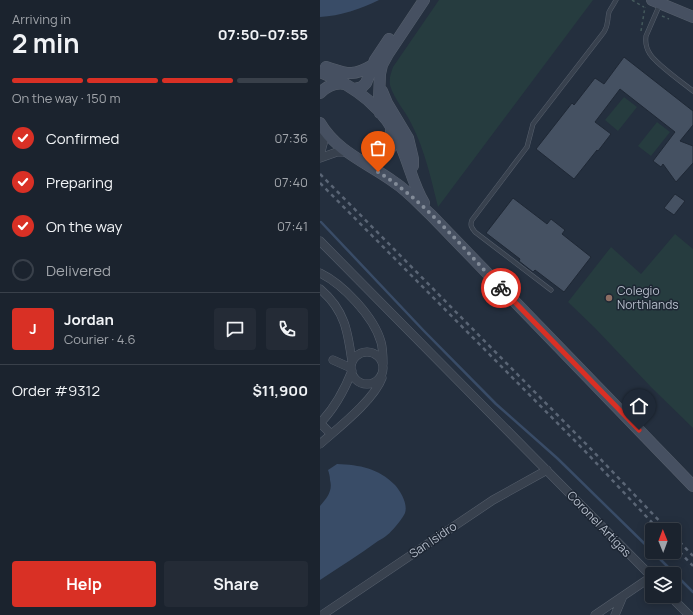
<!DOCTYPE html>
<html lang="en">
<head>
<meta charset="utf-8">
<style>
	body { margin:0; font-family:Manrope,sans-serif; background:#242b36; color:#f1f3f6; height:100vh; display:flex; flex-direction:column; font-size:15px; white-space:nowrap }
	* { box-sizing:border-box; margin:0 }
	p { font-size:13px; color:#a0a4aa }
	.icon { flex:none; width:22px; height:22px; fill:none; stroke:currentColor; stroke-width:2; stroke-linecap:round; stroke-linejoin:round }
	.map { position:relative; flex:1; overflow:hidden }
	.panel { display:flex; flex-direction:column; background:#1b232e; width:320px }
	.panel>* { flex:none }
	.needle { width:26px; rotate:359deg }
	.tools { position:absolute; left:325px; top:523px; display:grid; gap:8px }
	.tools a { display:grid; place-items:center; width:36px; height:36px; border-radius:4px; background:#1b232e; box-shadow:0 2px 10px #0003,0 0 0 1px #39404a; font-size:20px }
	.pin { position:absolute; display:grid; place-items:center; width:34px; height:34px; color:#fff; margin:-41px -17px; border-radius:50% 50% 50% 0; rotate:-45deg; box-shadow:0 0 4px #0007 }
	.pin .icon { rotate:45deg }
	.courier { position:absolute; display:grid; place-items:center; width:40px; height:40px; margin:-20px; border:3px solid #d93025; border-radius:50%; background:#fff; color:#222; box-shadow:0 1px 5px #0007 }
	.summary em { font-style:normal; font-weight:700 }
	.summary div { display:flex; flex-direction:column-reverse }
	.summary { display:flex; align-items:center; justify-content:space-between; height:68px; padding:0 12px }
	h1 { font-size:26px; font-weight:700; line-height:30px }
	.bar { display:grid; grid-template-columns:repeat(4,1fr); gap:6px 4px; align-content:center; height:48px; padding:0 12px }
	.bar i { height:5px; border-radius:3px; background:#39404a }
	.bar .active { background:#d93025 }
	.bar p { grid-column:span 4 }
	.line { display:flex; align-items:center; gap:10px; padding:0 12px; border-top:1px solid #39404a }
	.line div { flex:1 }
	.round { display:grid; place-items:center; flex:none; width:42px; height:42px; border-radius:4px; background:#242b36 }
	ol { padding:0 12px; list-style:none }
	li { display:flex; align-items:center; gap:12px; height:44px }
	li p { margin-inline-start:auto }
	li .icon { padding:4px; border-radius:50%; background:#d93025; color:#fff; stroke-width:4 }
	li:last-child { color:#a0a4aa }
	li i { width:22px; height:22px; border:2px solid #39404a; border-radius:50% }
	.cta { display:flex; gap:8px; margin-top:auto; padding:8px 12px }
	.cta a { flex:1; height:46px; border-radius:4px; background:#d93025; color:#fff; font-size:16px; font-weight:700; line-height:46px; text-align:center }
	.cta a+a { background:#242b36; color:#f1f3f6 }
	main { display:flex; flex:1; min-height:0 }
	.map>svg:first-child { display:block }
</style>
</head>
<body>
<main>
<section class="panel">
<div class="summary"><div><h1>2 min</h1><p>Arriving in</p></div><em>07:50–07:55</em></div>
<div class="bar"><i class="active"></i><i class="active"></i><i class="active"></i><i></i><p>On the way · 150 m</p></div>
<ol>
<li><svg class="icon" aria-label="check" viewBox="0 0 24 24"><path d="M5 12l5 5 9-10"/></svg>Confirmed<p>07:36</p></li>
<li><svg class="icon" aria-label="check" viewBox="0 0 24 24"><path d="M5 12l5 5 9-10"/></svg>Preparing<p>07:40</p></li>
<li><svg class="icon" aria-label="check" viewBox="0 0 24 24"><path d="M5 12l5 5 9-10"/></svg>On the way<p>07:41</p></li>
<li><i></i>Delivered</li>
</ol>
<div class="line" style="height:72px"><b class="round" style="background:#d93025;color:#fff">J</b><div><b>Jordan</b><p>Courier · 4.6</p></div><a class="round"><svg class="icon" aria-label="chat" viewBox="0 0 24 24"><path d="M4 5h16v11H9l-5 4z"/></svg></a><a class="round"><svg class="icon" aria-label="phone" viewBox="0 0 24 24"><path d="M5 4h4l2 5-3 2q2 4 5 5l2-3 5 2v4C11 20 4 13 5 4z"/></svg></a></div>
<div class="line" style="height:52px"><div>Order #9312</div><b>$11,900</b></div>
<div class="cta"><a>Help</a><a>Share</a></div>
</section>
<div class="map">
<svg width="373" height="615" viewBox="0 0 373 615">
	<rect width="100%" height="100%" fill="#242f3e"/>
	<path fill="#263c3f" d="M119,0H273L118,207C111,179 105,151 92,125C86,111 74,100 70,85C69,78 71,73 73,67Z
		M304,97L317,107L298,131L285,120Z
		M337,122L350,132L331,156L318,146Z
		M355,234L373,249V428L331,387L275,328L248,302L291,247L321,274Z"/>
	<path fill="#394c67" d="M0,0H59C41,9 20,16 0,17Z
		M17,464C40,465 58,468 75,485C81,492 88,504 85,513C83,518 71,533 66,536C64,538 61,539 58,541C39,555 19,567 0,580V506C7,498 13,491 10,480C10,476 9,473 8,470Z"/>
	<g fill="none" stroke-linecap="round" stroke-linejoin="round">
		<path stroke="#394c67" stroke-width="2.5" d="M1,222L104,331L176,404L237,458L332,551
			M333,552L373,592"/>
	</g>
	<path fill="#455162" stroke="#1f2835" d="M304,57L373,111V125L360,141L373,146V163L356,182L343,164L341,167L333,161L355,132L300,89L275,122L291,134L278,151L277,150L254,179L216,149L252,103L254,105L275,78L284,84Z
		M355,194L365,201L354,215L344,208Z
		M193,198L227,224L231,219L245,230L242,234L271,257L244,292L215,270L213,272L199,261L200,259L166,233Z"/>
	<g fill="none" stroke-linecap="round" stroke-linejoin="round">
		<g stroke="#565f6c" stroke-width="5">
			<path id="lane" d="M340,4L326,36C325,43 326,48 330,54C336,64 363,83 373,91
				M231,290L155,232C151,227 150,225 152,220L204,151L207,147L213,124L284,32C289,24 287,20 289,12C291,8 294,4 296,0"/>
		</g>
		<g stroke="#565f6c" stroke-width="9">
			<path id="street" d="M0,155L4,140L3,129
				M0,158L17,152H26
				M0,241L332,577
				M0,273C23,284 54,317 61,342C63,349 63,356 63,364
				M0,289C25,310 28,332 32,362
				M31 368a16 16 0 1 1 32 0a16 16 0 1 1-32 0Z
				M13,360L31,368
				M0,423C15,408 24,391 32,371
				M0,423L11,434
				M0,444C18,428 54,400 62,378
				M350,596L369,615
				M2,615L173,500L227,470
				M275,615L331,577
				M295,615L303,596"/>
		</g>
		<g stroke="#565f6c" stroke-width="12">
			<path id="secondary" d="M332,0L373,17
				M6,67C28,74 32,77 53,65
				M0,72C34,85 66,109 80,144C89,163 93,185 104,203
				M34,89L42,87L46,83L55,60L69,39
				M62,91L67,103L88,138L93,159V166
				M0,93C7,86 15,82 25,84
				M60,113L59,99L60,74L62,65L68,54L104,0
				M0,123C17,152 48,163 74,182C88,191 99,204 111,215L373,486
				M42,161C62,166 76,151 71,131"/>
		</g>
		<path stroke="#44595c" stroke-width="1.5" stroke-dasharray="3 3" stroke-linecap="butt" d="M312,0L324,7
			M342,16L349,19
			M321,31L325,7"/>
		<use href="#lane" stroke="#38414e" stroke-width="4"/>
		<use href="#street" stroke="#38414e" stroke-width="8"/>
		<use href="#secondary" stroke="#465061" stroke-width="11"/>
		<path stroke="#5a6575" stroke-width="2.5" stroke-dasharray="4 4" stroke-linecap="butt" d="M0,174L269,447L348,530
			M0,183L264,450L339,530
			M354,536L373,556
			M354,546L373,566"/>
	</g>
	<g fill="none" stroke-linecap="round" stroke-linejoin="round">
		<path stroke="#828b98" stroke-width="4" stroke-dasharray="0 7.2" d="M58,172C104,200 143,248 181,288"/>
		<path stroke="#d93025" stroke-width="5" d="M181,288L319,430"/>
	</g>
	<circle fill="#8d6e63" stroke="#1d2633" stroke-width="1.5" cx="289" cy="298" r="4"/>
	<g text-anchor="middle" stroke-width="3" stroke-linejoin="round" paint-order="stroke">
		<g font-size="12" fill="#b4bcc9" stroke="#1d2633" text-anchor="start">
			<text x="297" y="295">Colegio<tspan x="297" dy="14">Northlands</tspan></text>
		</g>
		<g font-size="12" fill="#b4bcc9" stroke="#1d2633">
			<text transform="translate(279 524) rotate(46)" y="4">Coronel Artigas</text>
			<text transform="translate(113 540) rotate(-34)" y="4">San Isidro</text>
		</g>
	</g>
</svg>
<div class="tools">
<a><svg class="needle" viewBox="-14 -14 28 28"><path d="M0-13l5 13h-10z" fill="#e53935"/><path d="M0 13l5-13h-10z" fill="#a0a4aa"/></svg></a>
<a><svg class="icon" aria-label="layers" viewBox="0 0 24 24"><path d="M12 4l9 5-9 5-9-5zM3 14l9 5 9-5"/></svg></a>
</div>
<div class="pin" style="left:58px;top:172px;background:#ea580c"><svg class="icon" aria-label="bag" viewBox="0 0 24 24"><path d="M5 8h14l-1 12H6zM9 8a3 3 0 0 1 6 0"/></svg></div>
<div class="pin" style="left:319px;top:430px;background:#1f2937"><svg class="icon" aria-label="home" viewBox="0 0 24 24"><path d="M3 11l9-7 9 7M6 9v11h12V9"/></svg></div>
<div class="courier" style="left:181px;top:288px"><svg class="icon" aria-label="bike" viewBox="0 0 24 24"><circle cx="6" cy="16" r="4"/><circle cx="18" cy="16" r="4"/><path d="M6 16l4-8h5l3 8M10 8l3 8H6M13 5h3"/></svg></div>
</div>
</main>
</body>
</html>
